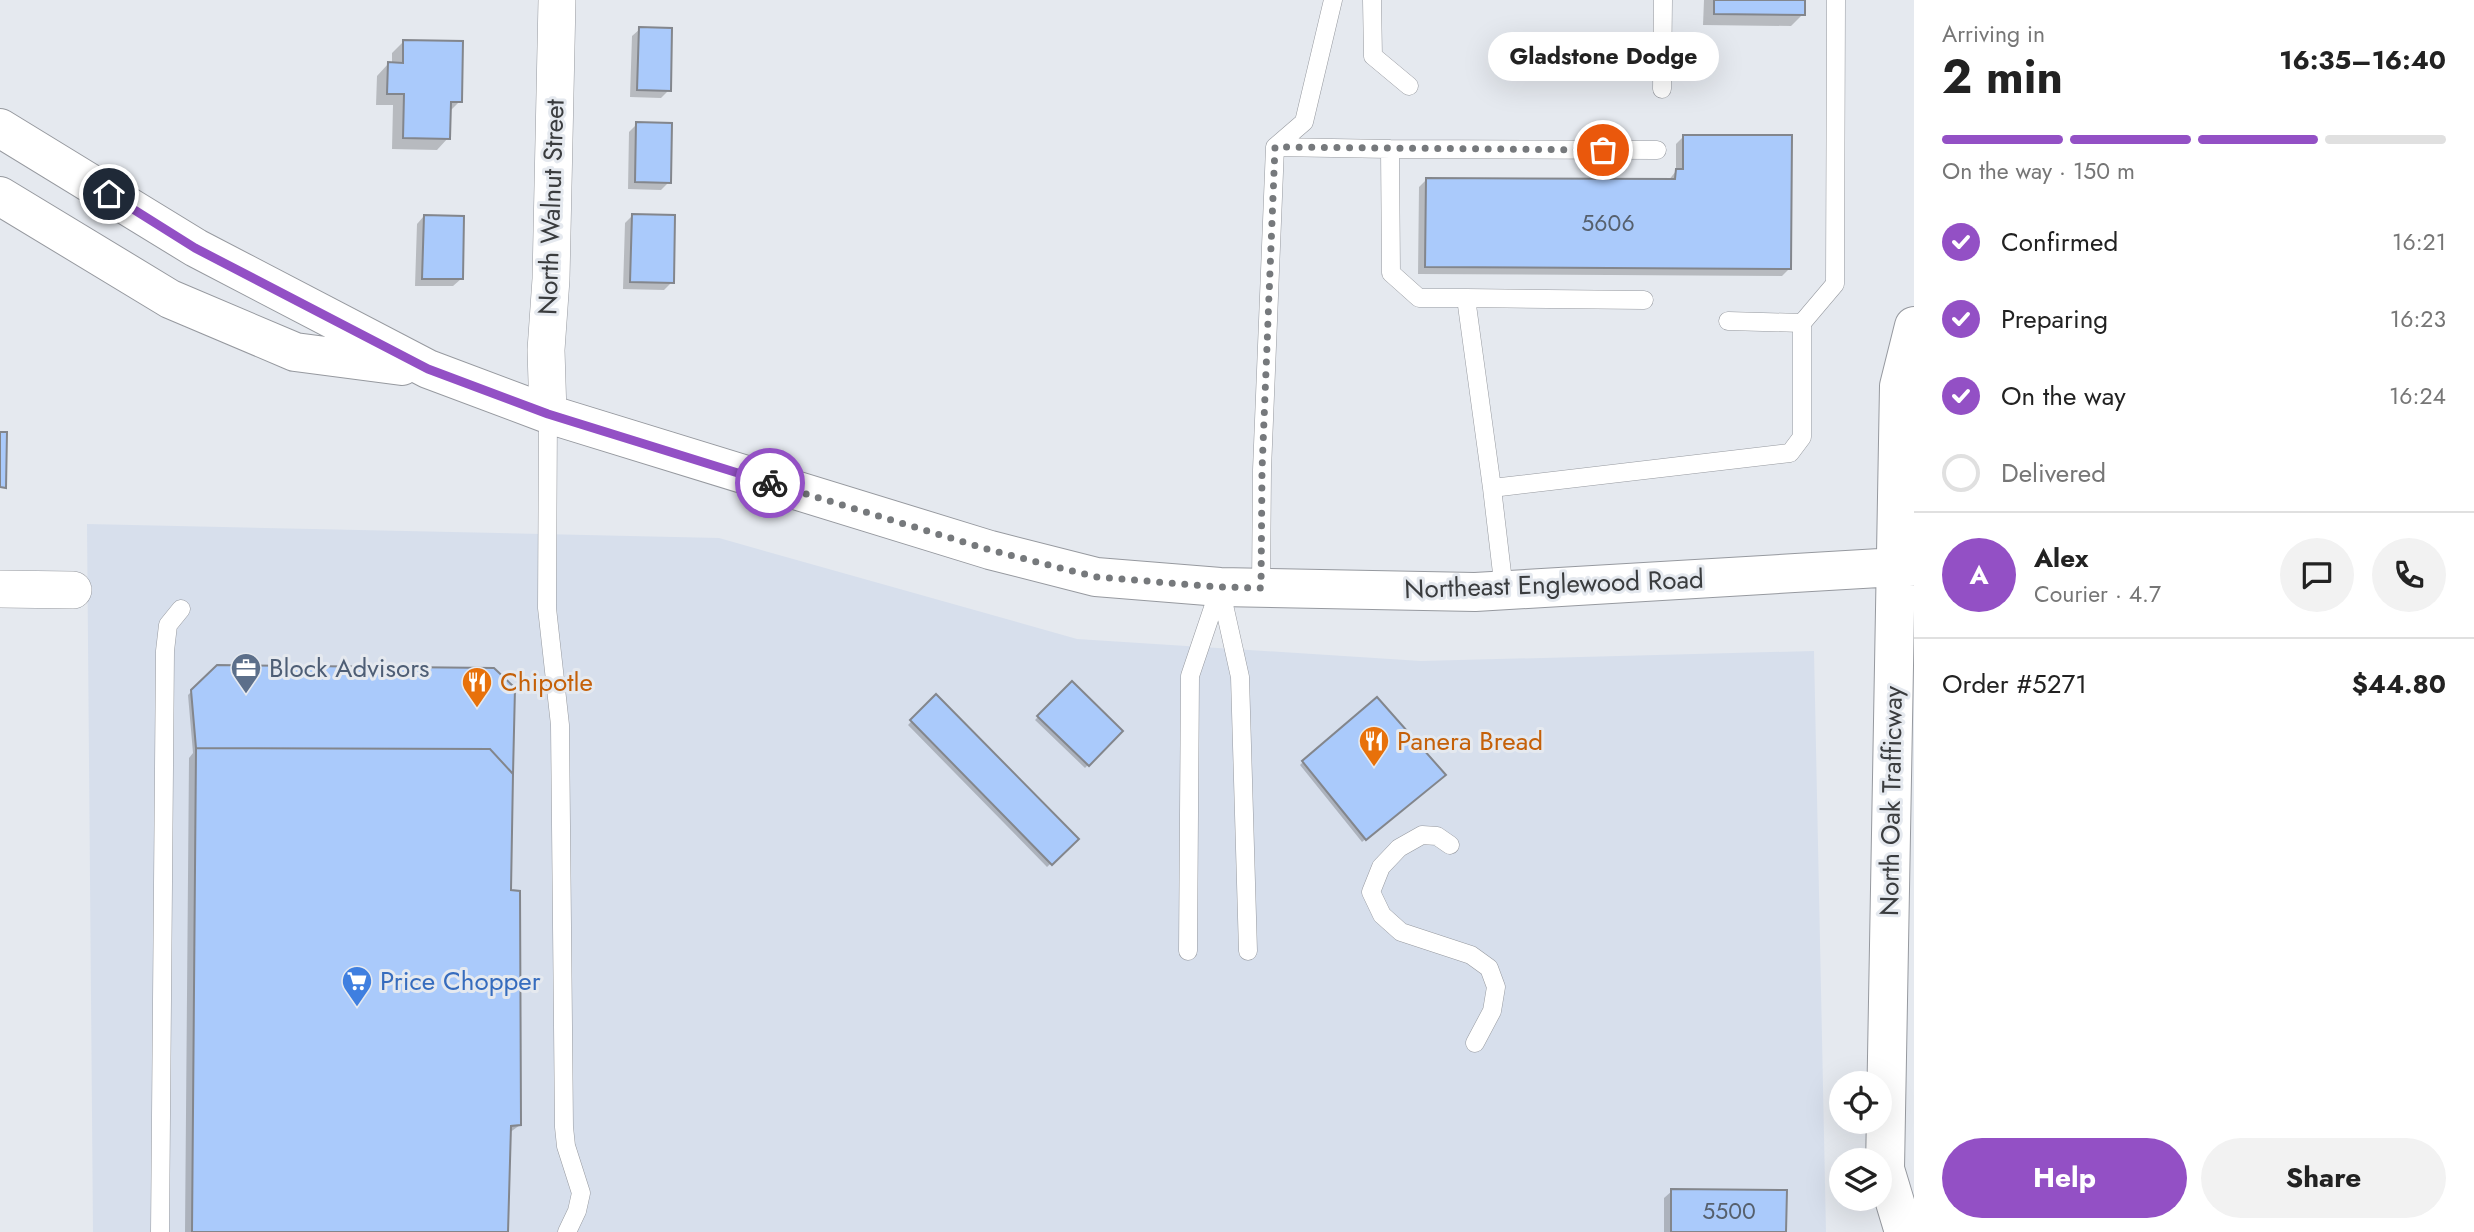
<!DOCTYPE html>
<html lang="en">
<head>
<meta charset="utf-8">
<style>
	body { margin:0; font-family:Jost,sans-serif; background:#f2f2f2; color:#222; height:100vh; display:flex; flex-direction:column; font-size:26px; white-space:nowrap }
	* { box-sizing:border-box; margin:0 }
	p { font-size:23px; color:#767676 }
	.icon { flex:none; width:38px; height:38px; fill:none; stroke:currentColor; stroke-width:2; stroke-linecap:round; stroke-linejoin:round }
	.map { position:relative; flex:1; overflow:hidden }
	.side { display:flex; flex-direction:column; background:#fff; width:560px }
	.side>* { flex:none }
	.controls { position:absolute; left:1829px; top:1071px; display:grid; gap:14px }
	.controls a { display:grid; place-items:center; width:63px; height:63px; border-radius:50%; background:#fff; box-shadow:0 7px 28px #0002; font-size:35px }
	.pin { position:absolute; display:grid; place-items:center; width:60px; height:60px; color:#fff; margin:-30px; border:4px solid #fff; border-radius:50%; box-shadow:0 2px 7px #0007 }
	.courier { position:absolute; display:grid; place-items:center; width:70px; height:70px; margin:-35px; border:5px solid #9350c5; border-radius:50%; background:#fff; color:#222; box-shadow:0 2px 9px #0007 }
	.bubble { position:absolute; height:49px; border-radius:24px; background:#fff; box-shadow:0 7px 28px #0002; font-size:23px; font-weight:700; line-height:49px; text-align:center }
	.head em { font-style:normal; font-weight:700 }
	.head div { display:flex; flex-direction:column-reverse }
	.head { display:flex; align-items:center; justify-content:space-between; height:119px; padding:0 28px }
	h1 { font-size:46px; font-weight:700; line-height:52px }
	.bar { display:grid; grid-template-columns:repeat(4,1fr); gap:10px 7px; align-content:center; height:84px; padding:0 28px }
	.bar i { height:9px; border-radius:5px; background:#e0e0e0 }
	.bar .current { background:#9350c5 }
	.bar p { grid-column:span 4 }
	.line { display:flex; align-items:center; gap:18px; padding:0 28px; border-top:2px solid #e0e0e0 }
	.line div { flex:1 }
	.round { display:grid; place-items:center; flex:none; width:74px; height:74px; border-radius:37px; background:#f2f2f2 }
	ol { padding:0 28px; list-style:none }
	li { display:flex; align-items:center; gap:21px; height:77px }
	li p { margin-inline-start:auto }
	li .icon { padding:7px; border-radius:50%; background:#9350c5; color:#fff; stroke-width:4 }
	li:last-child { color:#767676 }
	li i { width:38px; height:38px; border:4px solid #e0e0e0; border-radius:50% }
	.primary-button { display:flex; gap:14px; margin-top:auto; padding:14px 28px }
	.primary-button a { flex:1; height:80px; border-radius:42px; background:#9350c5; color:#fff; font-size:28px; font-weight:700; line-height:80px; text-align:center }
	.primary-button a+a { background:#f2f2f2; color:#222 }
	main { display:flex; flex:1; min-height:0 }
	.map>svg:first-child { display:block }
</style>
</head>
<body>
<main>
<div class="map">
<svg width="1914" height="1232" viewBox="0 0 1914 1232">
	<rect width="100%" height="100%" fill="#e5e9ef"/>
	<path fill="#d7dfec" d="M87,524L719,538L1077,639L1421,661L1814,651L1826,1232H93Z"/>
	<path fill="#0003" d="M1704,0H1803V14L1791,26L1703,25Z
		M640,29L669,90L661,98L630,97L632,36Z
		M404,41L460,101L449,112L448,138L437,150L392,149L393,105H376L377,76L388,64H392V53Z
		M637,124L669,182L661,190L628,189L629,132Z
		M1684,136L1790,268L1782,276L1418,274L1419,187L1426,180L1668,181L1676,171V144Z
		M633,215L672,282L664,290L623,289L625,223Z
		M424,216L461,279L453,286H415L417,224Z
		M218,666L509,891L520,1125L509,1133L507,1232H185L189,758L193,753L188,695Z
		M1072,683L1121,731L1085,768L1035,720Z
		M936,696L1077,838L1047,867L908,725Z
		M1303,762L1440,778L1362,842L1300,765Z
		M1672,1191L1785,1232H1664V1198Z"/>
	<path fill="#aacafb" stroke="#83868c" stroke-width="2" d="M1714,0H1805V15L1714,14Z
		M639,27L672,28L671,91L637,90Z
		M403,40L463,41L462,102H451L450,139L403,138L404,94H387L388,62L403,63Z
		M636,122L672,123L671,183L635,182Z
		M1683,135H1792L1791,269L1425,267L1426,178L1675,179L1676,169H1683Z
		M632,214L675,215L674,283L630,282Z
		M424,215L464,216L463,279H422Z
		M0,432H7L6,488L0,487Z
		M217,665L494,668L515,688L513,774L490,749L196,748L191,690Z
		M1072,681L1123,731L1089,766L1037,716Z
		M936,694L1079,839L1052,865L910,720Z
		M1377,697L1446,775L1366,840L1302,761Z
		M196,748L490,749L513,774L511,890L520,891L521,1125L511,1126L508,1232H192Z
		M1671,1189L1787,1190L1786,1232H1671Z"/>
	<g fill="none" stroke-linecap="round" stroke-linejoin="round">
		<g stroke="#96999f" stroke-width="19">
			<path id="service" d="M1372,0L1373,56L1409,86
				M1662,89L1663,0
				M1275,147L1304,122L1333,0
				M1390,149L1657,150
				M1466,298L1644,300
				M1728,321L1802,323
				M548,414L547,608L560,725L564,1127L566,1146L581,1193L577,1211L567,1232
				M1220,587L1240,677L1248,951
				M1261,588L1262,470L1275,147L1390,149L1391,273L1419,298H1466L1492,488
				M1504,590L1492,488L1790,453L1802,437V323L1835,284L1836,0
				M1450,845L1437,836L1422,835L1399,848L1381,867L1371,892L1382,915L1401,932L1471,955L1489,968L1496,987L1492,1011L1475,1043
				M1188,951L1190,676L1220,587
				M160,1232L165,651L168,625L181,609"/>
		</g>
		<g stroke="#96999f" stroke-width="38">
			<path id="minor" d="M548,414L546,350L551,279L557,0
				M0,589L73,590"/>
		</g>
		<g stroke="#96999f" stroke-width="40">
			<path id="secondary" d="M0,128L196,248L428,369L548,414L990,550L1096,577L1220,587L1475,592L1914,566
				M0,196L170,299L295,352L402,366
				M1904,1232L1885,1169L1899,386L1914,326"/>
		</g>
		<use href="#service" stroke="#fff" stroke-width="18"/>
		<use href="#minor" stroke="#fff" stroke-width="37"/>
		<use href="#secondary" stroke="#fff" stroke-width="38"/>
	</g>
	<g fill="none" stroke-linecap="round" stroke-linejoin="round">
		<path stroke="#76797c" stroke-width="7" stroke-dasharray="0 12.6" d="M770,483L990,550L1096,577L1220,587L1261,588L1262,470L1275,147L1603,150"/>
		<path stroke="#9350c5" stroke-width="9" d="M109,194L195,248L428,369L548,414L770,483"/>
	</g>
	<defs>
		<g id="office-pin" transform="scale(1.575)"><path d="M0 17L-7.5 6A9.5 9.5 0 1 1 7.5 6Z" fill="#5c6f8a" stroke="#e5e9ef"/><path d="M-6-3h4V-5.5h4V-3h4V5H-6ZM-1-4.5V-3h2v-1.5ZM-6 0V1H6V0Z" fill="#fff"/></g>
		<g id="restaurant-pin" transform="scale(1.575)"><path d="M0 17L-7.5 6A9.5 9.5 0 1 1 7.5 6Z" fill="#e8710a" stroke="#e5e9ef"/><path d="M-5-6h1v4h1v-4h1v4h1v-4h1v5L-1.5 .5V6h-2V.5L-5-1ZM5-6V6H3V1.5H1.5Q1.5-4 5-6Z" fill="#fff"/></g>
		<g id="supermarket-pin" transform="scale(1.575)"><path d="M0 17L-7.5 6A9.5 9.5 0 1 1 7.5 6Z" fill="#3f7fe0" stroke="#e5e9ef"/><path d="M-6-5.5h2.5l.6 2H6L4.5 2H-2.5L-4.4-4H-6ZM-1.5 3.2a1.3 1.3 0 1 0 .1 0ZM3 3.2a1.3 1.3 0 1 0 .1 0Z" fill="#fff"/></g>
	</defs>
	<g fill-rule="evenodd">
		<use href="#office-pin" x="246" y="668"/>
		<use href="#restaurant-pin" x="477" y="682"/>
		<use href="#restaurant-pin" x="1374" y="741"/>
		<use href="#supermarket-pin" x="357" y="981"/>
	</g>
	<g text-anchor="middle" stroke-width="6" stroke-linejoin="round" paint-order="stroke">
		<g font-size="23" fill="#56606d">
			<text x="1608" y="231">5606</text>
			<text x="1729" y="1219">5500</text>
		</g>
		<g font-size="26" fill="#3a3c3e" stroke="#e5e9ef">
			<text transform="translate(551 207) rotate(-88)" y="9">North Walnut Street</text>
			<text transform="translate(1554 584) rotate(-2)" y="9">Northeast Englewood Road</text>
			<text transform="translate(1891 801) rotate(-89)" y="9">North Oak Trafficway</text>
		</g>
		<g font-size="26" fill="#4e5e75" stroke="#e5e9ef" text-anchor="start">
			<text x="269" y="677">Block Advisors</text>
		</g>
		<g font-size="26" fill="#c56008" stroke="#e5e9ef" text-anchor="start">
			<text x="500" y="691">Chipotle</text>
			<text x="1397" y="750">Panera Bread</text>
		</g>
		<g font-size="26" fill="#366cbe" stroke="#e5e9ef" text-anchor="start">
			<text x="380" y="990">Price Chopper</text>
		</g>
	</g>
</svg>
<div class="controls">
<a><svg class="icon" aria-label="locate" viewBox="0 0 24 24"><circle cx="12" cy="12" r="6"/><path d="M12 2v4M12 18v4M2 12h4M18 12h4"/></svg></a>
<a><svg class="icon" aria-label="layers" viewBox="0 0 24 24"><path d="M12 4l9 5-9 5-9-5zM3 14l9 5 9-5"/></svg></a>
</div>
<div class="pin" style="left:1603px;top:150px;background:#ea580c"><svg class="icon" aria-label="bag" viewBox="0 0 24 24"><path d="M5 8h14l-1 12H6zM9 8a3 3 0 0 1 6 0"/></svg></div>
<div class="pin" style="left:109px;top:194px;background:#1f2937"><svg class="icon" aria-label="home" viewBox="0 0 24 24"><path d="M3 11l9-7 9 7M6 9v11h12V9"/></svg></div>
<div class="courier" style="left:770px;top:483px"><svg class="icon" aria-label="bike" viewBox="0 0 24 24"><circle cx="6" cy="16" r="4"/><circle cx="18" cy="16" r="4"/><path d="M6 16l4-8h5l3 8M10 8l3 8H6M13 5h3"/></svg></div>
<div class="bubble" style="left:1488px;top:32px;width:231px">Gladstone Dodge</div>
</div>
<section class="side">
<div class="head"><div><h1>2 min</h1><p>Arriving in</p></div><em>16:35–16:40</em></div>
<div class="bar"><i class="current"></i><i class="current"></i><i class="current"></i><i></i><p>On the way · 150 m</p></div>
<ol>
<li><svg class="icon" aria-label="check" viewBox="0 0 24 24"><path d="M5 12l5 5 9-10"/></svg>Confirmed<p>16:21</p></li>
<li><svg class="icon" aria-label="check" viewBox="0 0 24 24"><path d="M5 12l5 5 9-10"/></svg>Preparing<p>16:23</p></li>
<li><svg class="icon" aria-label="check" viewBox="0 0 24 24"><path d="M5 12l5 5 9-10"/></svg>On the way<p>16:24</p></li>
<li><i></i>Delivered</li>
</ol>
<div class="line" style="height:126px"><b class="round" style="background:#9350c5;color:#fff">A</b><div><b>Alex</b><p>Courier · 4.7</p></div><a class="round"><svg class="icon" aria-label="chat" viewBox="0 0 24 24"><path d="M4 5h16v11H9l-5 4z"/></svg></a><a class="round"><svg class="icon" aria-label="phone" viewBox="0 0 24 24"><path d="M5 4h4l2 5-3 2q2 4 5 5l2-3 5 2v4C11 20 4 13 5 4z"/></svg></a></div>
<div class="line" style="height:91px"><div>Order #5271</div><b>$44.80</b></div>
<div class="primary-button"><a>Help</a><a>Share</a></div>
</section>
</main>
</body>
</html>
